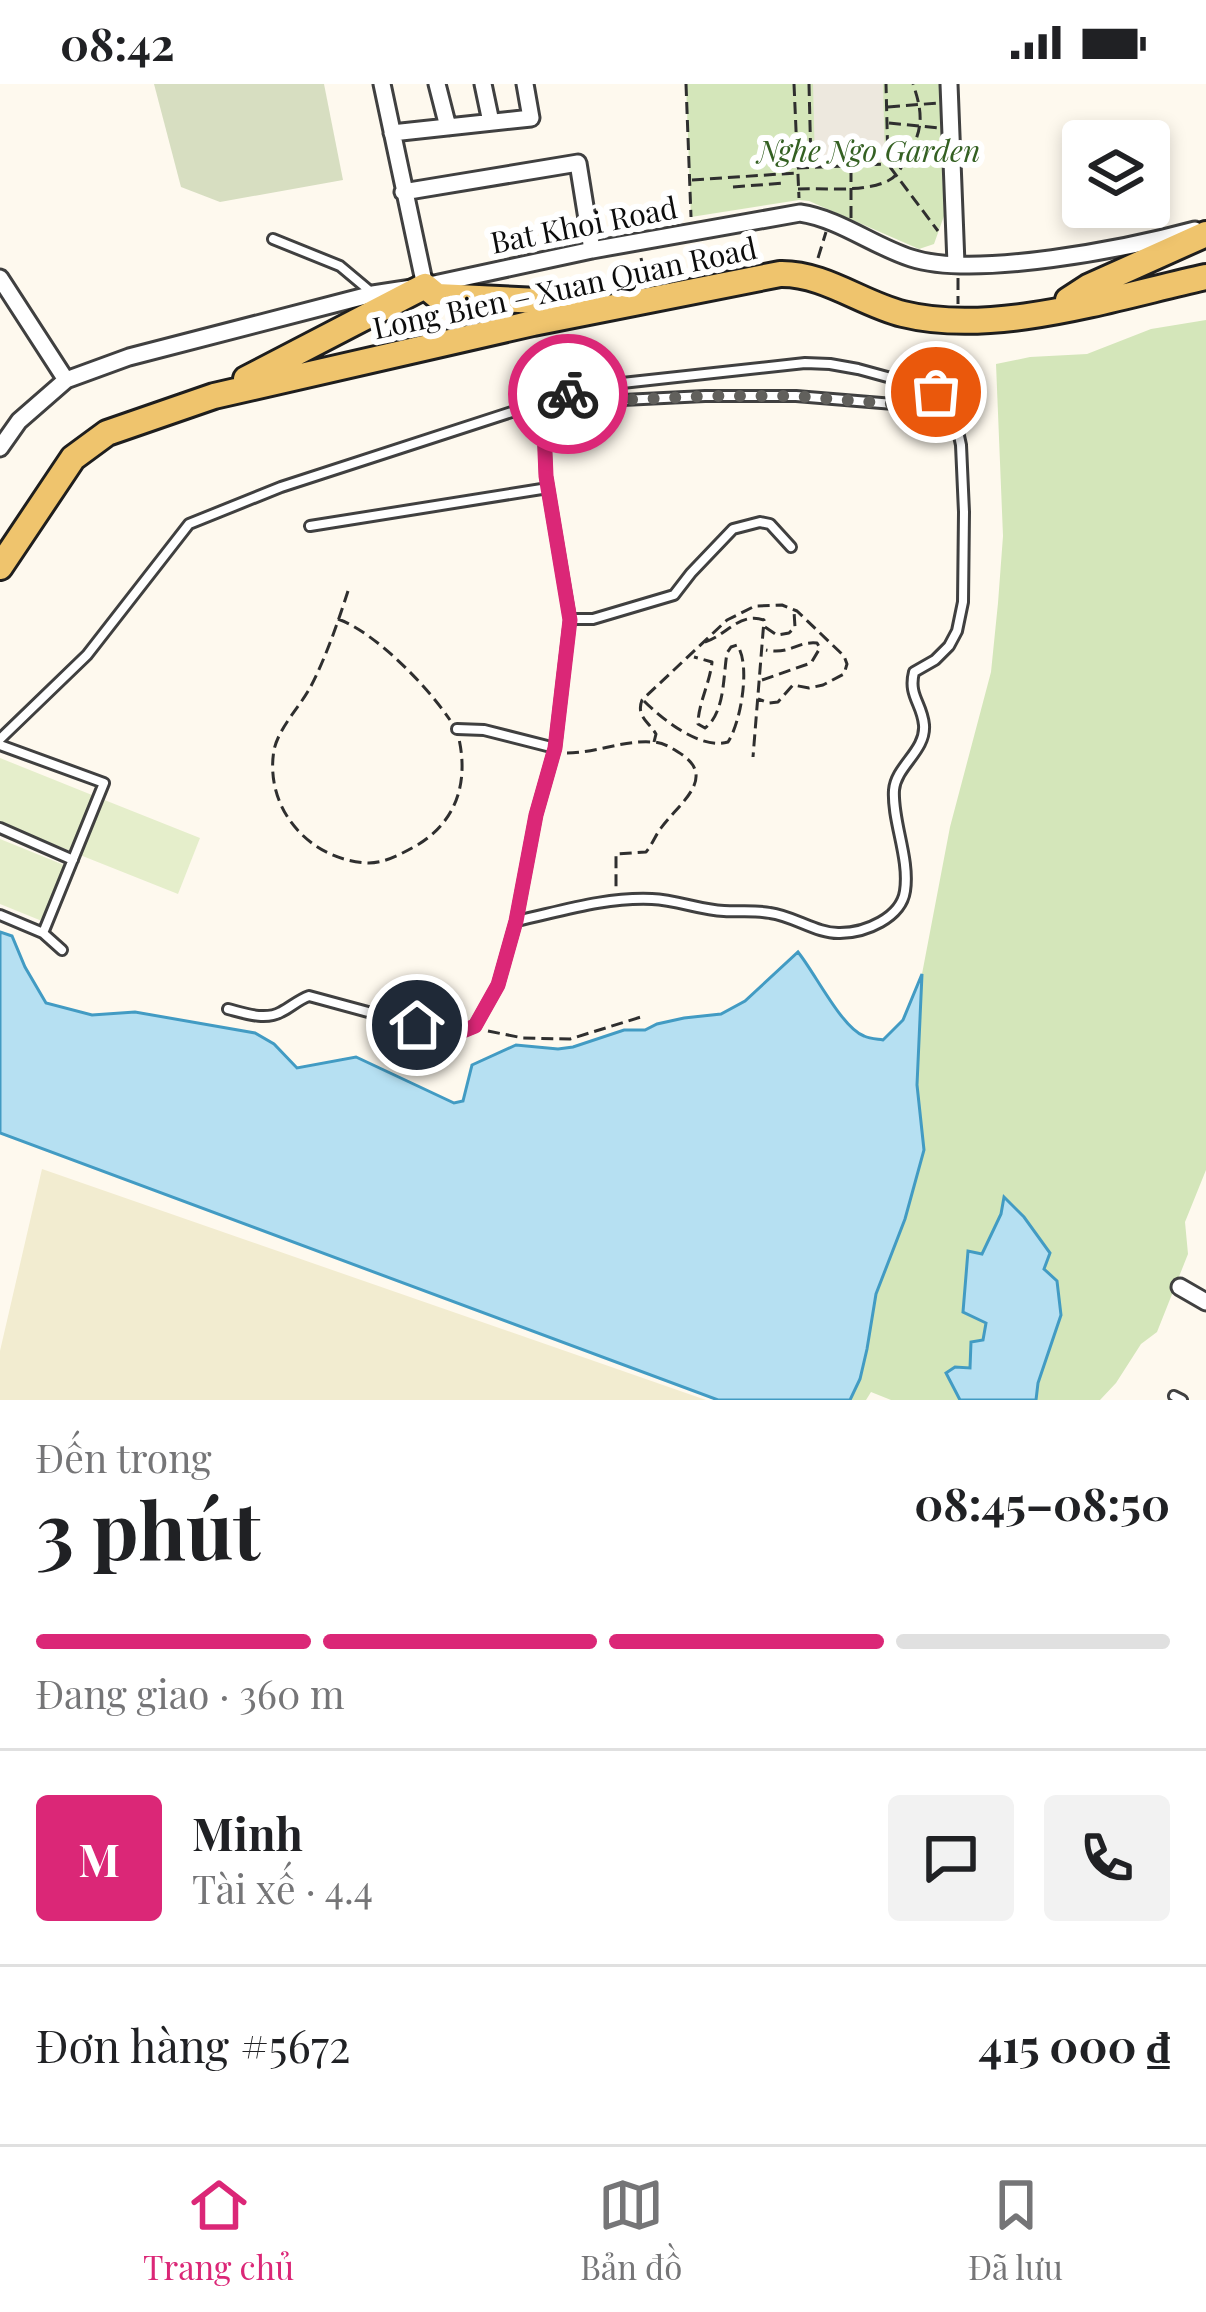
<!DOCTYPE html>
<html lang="vi">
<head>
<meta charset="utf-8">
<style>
	body { margin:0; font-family:"Playfair Display",serif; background:#f2f2f2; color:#202124; height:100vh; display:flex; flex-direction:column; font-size:45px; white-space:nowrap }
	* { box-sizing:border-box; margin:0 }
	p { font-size:39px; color:#757577 }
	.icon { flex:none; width:66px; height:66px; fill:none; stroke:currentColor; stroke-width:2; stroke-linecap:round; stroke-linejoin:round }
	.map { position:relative; height:1316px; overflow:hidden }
	.details { display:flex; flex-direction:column; background:#fff; flex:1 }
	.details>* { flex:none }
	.tools { position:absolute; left:1062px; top:36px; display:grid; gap:24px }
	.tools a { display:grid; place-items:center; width:108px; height:108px; border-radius:12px; background:#fff; box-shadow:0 6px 18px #0003; font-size:60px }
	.pin { position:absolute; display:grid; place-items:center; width:102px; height:102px; color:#fff; margin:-51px; border:6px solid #fff; border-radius:50%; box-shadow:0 3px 12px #0007 }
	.courier { position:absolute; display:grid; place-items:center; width:120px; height:120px; margin:-60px; border:9px solid #db2777; border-radius:50%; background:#fff; color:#222; box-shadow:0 3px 15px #0007 }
	.head em { font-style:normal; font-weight:700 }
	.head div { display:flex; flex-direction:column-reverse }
	.head { display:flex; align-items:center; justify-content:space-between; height:204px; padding:0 36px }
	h1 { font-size:78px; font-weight:700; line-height:90px }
	.bar { display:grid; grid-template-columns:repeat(4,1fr); gap:18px 12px; align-content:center; height:144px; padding:0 36px }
	.bar i { height:15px; border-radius:9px; background:#e0e0e0 }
	.bar .on { background:#db2777 }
	.bar p { grid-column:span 4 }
	.line { display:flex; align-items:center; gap:30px; padding:0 36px; border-top:3px solid #e0e0e0 }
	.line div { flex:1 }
	.round { display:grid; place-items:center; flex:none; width:126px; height:126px; border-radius:12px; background:#f2f2f2 }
	.status { display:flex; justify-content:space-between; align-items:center; height:84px; padding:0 60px; background:#fff; direction:ltr }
	.status svg { height:33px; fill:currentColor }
	.menu { display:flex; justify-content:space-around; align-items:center; height:168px; border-top:3px solid #e0e0e0; background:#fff; font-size:33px; color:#757577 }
	.menu a { display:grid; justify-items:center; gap:6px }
	.menu .on { color:#db2777 }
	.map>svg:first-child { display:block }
</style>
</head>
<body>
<div class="status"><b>08:42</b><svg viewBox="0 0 49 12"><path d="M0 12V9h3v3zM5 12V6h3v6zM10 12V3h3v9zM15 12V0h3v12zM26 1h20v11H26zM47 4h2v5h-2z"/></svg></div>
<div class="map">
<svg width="1206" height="1316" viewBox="0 0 1206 1316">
	<rect width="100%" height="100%" fill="#fef9ee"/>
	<path fill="#f2ecd0" d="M42,1085L706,1316H0V1267Z"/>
	<path fill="#d4e6ba" d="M686,0H939L944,132L934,160L919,165L809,117L799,116L691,133Z
		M1206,236V1086L1185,1138L1188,1170L1157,1248L1141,1260L1116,1299L1100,1316H1036L1038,1299L1061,1231L1057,1197L1044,1185L1050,1169L1024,1133L1001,1130L982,1171L969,1167L986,1239L984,1256L955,1309L960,1316H891L871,1308L866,1316H850L860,1295L867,1265L876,1210L905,1135L924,1066L917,1001L922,890L950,743L991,588L998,519L1003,452L996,280L1030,273L1087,270L1151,245Z"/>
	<path fill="#d7dec1" d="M154,0H324L343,96L220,118L181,103Z"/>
	<path fill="#e5eecb" d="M0,674L92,711L71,767L0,739Z
		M102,715L200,754L178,810L80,771Z
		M0,755L64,781L42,837L0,820Z"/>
	<path fill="#ede8de" d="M813,0H883L885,78L815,80Z"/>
	<path fill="#b6e0f2" stroke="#429bc3" stroke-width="3" d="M0,848L12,852L25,883L46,919L92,931L135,928L255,949L274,960L297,984L356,973L454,1019L463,1017L472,981L516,961L558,965L573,963L624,946H645L657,940L684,934L721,930L745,917L798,868C815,889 842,944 864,952C870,955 877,955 883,956L903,936L922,890L917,1001L924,1066L905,1135L876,1210L867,1265L860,1295L850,1316H718L0,1049Z
		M1004,1113L1024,1133L1050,1169L1044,1185L1057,1197L1061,1231L1038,1299L1036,1316H960L946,1289L955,1283L970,1284L971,1258L983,1256L986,1239L963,1228L968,1167L982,1170L1001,1130Z"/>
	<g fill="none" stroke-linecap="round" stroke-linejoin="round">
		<g stroke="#404040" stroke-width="14">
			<path id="service" d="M273,155L340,182L371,208
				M569,310L602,317L705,312H796L906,321L934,309
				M310,442L548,404
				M570,535H593L674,511L691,489L733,445L760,438L770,440L791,463
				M457,645L484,646L555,664
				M0,655L87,571L189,440L281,403L567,310L613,300L805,279L830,280L858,285L924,303L942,311L952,320L961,361L964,428L963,518L957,547L949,562L935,576L914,588C908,612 922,619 924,641C926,667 896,682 894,706C892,737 910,774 905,807C901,834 865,849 840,849C817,850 794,832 770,829C755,826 740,828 724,827C700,826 677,816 652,815C605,813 562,827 516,837
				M0,661L104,699L43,849
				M0,744L73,776
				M0,831L43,849L62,866
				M228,925C244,929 265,937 281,928C291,923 298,916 309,912L453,951L475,942L498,901L516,837L536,731L555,664L570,535L546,392L543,320
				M1174,1312L1182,1316"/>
		</g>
		<g stroke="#404040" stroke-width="21">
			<path id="minor" d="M382,0L425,202
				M437,0L448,43
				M483,0L491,38
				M949,0L956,180
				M392,49L531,34L525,0
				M403,108L578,79L592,166
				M0,194L66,296
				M0,364L19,337L66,296L129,273L373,210L425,202L592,166L800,129C840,135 873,162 911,174C975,195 1129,164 1195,146
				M1180,1203L1206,1218"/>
		</g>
		<g stroke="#1e1e1e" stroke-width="30">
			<path id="primary" d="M1068,216L1088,203L1206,150
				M246,295L425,202L437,212L580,219
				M0,483L73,374L107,349L214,312L533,239L780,190C824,189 862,220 903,230C995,253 1115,213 1206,193"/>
		</g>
		<path stroke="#2f2f2f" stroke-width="3" stroke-dasharray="12 6" stroke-linecap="butt" d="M686,0L691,133
			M794,0L799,114
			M809,0L811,81
			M888,23L938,19
			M889,39L939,44
			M890,83L938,147
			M797,84L888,80L886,0
			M692,96L796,89
			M733,103L784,99
			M798,105C824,104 859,108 883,99C894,95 898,90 903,80C922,50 925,34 913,0
			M851,134V83
			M641,174L647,200
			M818,174L826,148
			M958,194V220
			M348,507C338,538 326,573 311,602C300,623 279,643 274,666C264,725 310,777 369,779C384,779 399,771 412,764C455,741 469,701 459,655
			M338,535C376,549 427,602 450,636
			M765,543L777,551L789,549L795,543L794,527
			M705,558C727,551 739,528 764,536L753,673
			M762,596L811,579L820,564L817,559C797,557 790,571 766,566
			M644,617C663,636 701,666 728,658C741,638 751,580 737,561L731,563L727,569C723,593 725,629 705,644L698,640C698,620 710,599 712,578L694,573
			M654,658L656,650C648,637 636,632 642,616L727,536L755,522L782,521L797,527L844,572L847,580L844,590L823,601L809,604L793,601L778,618L769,619L758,615
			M567,669C595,669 624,656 652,658C662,658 670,663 678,668C720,693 678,720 661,744C655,752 652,761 646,768L616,770V808
			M488,947L523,954L570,955L641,933"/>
		<use href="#service" stroke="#fff" stroke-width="8"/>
		<use href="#minor" stroke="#fff" stroke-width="15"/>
		<use href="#primary" stroke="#efc46d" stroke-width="24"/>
	</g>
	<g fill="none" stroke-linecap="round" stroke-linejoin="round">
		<path stroke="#61605c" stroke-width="12" stroke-dasharray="0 21.6" d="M568,310L602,317L705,312H796L906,321L936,308"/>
		<path stroke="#db2777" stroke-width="15" d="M417,941L453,951L475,942L498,901L516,837L536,731L555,664L570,536L546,392L543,320L568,310"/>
	</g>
	<g text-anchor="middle" stroke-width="12" stroke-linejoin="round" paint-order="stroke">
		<g font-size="30" font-style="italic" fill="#346022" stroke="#fff">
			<text x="869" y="78">Nghe Ngo Garden</text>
		</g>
		<g font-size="30" fill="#0d0d0d" stroke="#fff">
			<text transform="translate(584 142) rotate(-11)" y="10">Bat Khoi Road</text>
			<text transform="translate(565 205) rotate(-12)" y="10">Long Bien – Xuan Quan Road</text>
		</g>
	</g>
</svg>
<div class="tools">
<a><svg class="icon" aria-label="layers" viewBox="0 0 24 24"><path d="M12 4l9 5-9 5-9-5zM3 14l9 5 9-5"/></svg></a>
</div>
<div class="pin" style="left:936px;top:308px;background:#ea580c"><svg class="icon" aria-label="bag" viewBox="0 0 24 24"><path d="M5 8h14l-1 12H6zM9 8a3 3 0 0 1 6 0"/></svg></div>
<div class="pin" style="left:417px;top:941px;background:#1f2937"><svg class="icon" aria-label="home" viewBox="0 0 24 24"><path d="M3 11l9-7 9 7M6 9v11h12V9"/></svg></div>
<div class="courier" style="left:568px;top:310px"><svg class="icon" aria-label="bike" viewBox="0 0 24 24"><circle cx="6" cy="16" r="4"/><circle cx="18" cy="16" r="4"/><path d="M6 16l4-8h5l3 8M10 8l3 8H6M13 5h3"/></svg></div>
</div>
<section class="details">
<div class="head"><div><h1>3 phút</h1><p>Đến trong</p></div><em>08:45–08:50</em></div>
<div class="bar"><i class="on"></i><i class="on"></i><i class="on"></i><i></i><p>Đang giao · 360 m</p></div>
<div class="line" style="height:216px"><b class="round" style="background:#db2777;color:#fff">M</b><div><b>Minh</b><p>Tài xế · 4.4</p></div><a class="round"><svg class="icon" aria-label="chat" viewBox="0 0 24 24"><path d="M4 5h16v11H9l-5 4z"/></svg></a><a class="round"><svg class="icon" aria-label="phone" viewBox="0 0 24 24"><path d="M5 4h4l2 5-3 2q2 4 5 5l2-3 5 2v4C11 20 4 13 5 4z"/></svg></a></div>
<div class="line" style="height:156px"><div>Đơn hàng #5672</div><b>415 000 ₫</b></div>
</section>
<nav class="menu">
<a class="on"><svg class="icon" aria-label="home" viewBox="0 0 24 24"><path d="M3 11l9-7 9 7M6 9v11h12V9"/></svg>Trang chủ</a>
<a><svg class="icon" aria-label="map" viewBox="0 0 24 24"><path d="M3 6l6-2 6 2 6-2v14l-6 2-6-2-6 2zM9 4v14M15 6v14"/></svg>Bản đồ</a>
<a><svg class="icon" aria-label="saved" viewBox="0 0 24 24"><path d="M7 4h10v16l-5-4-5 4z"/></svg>Đã lưu</a>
</nav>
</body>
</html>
